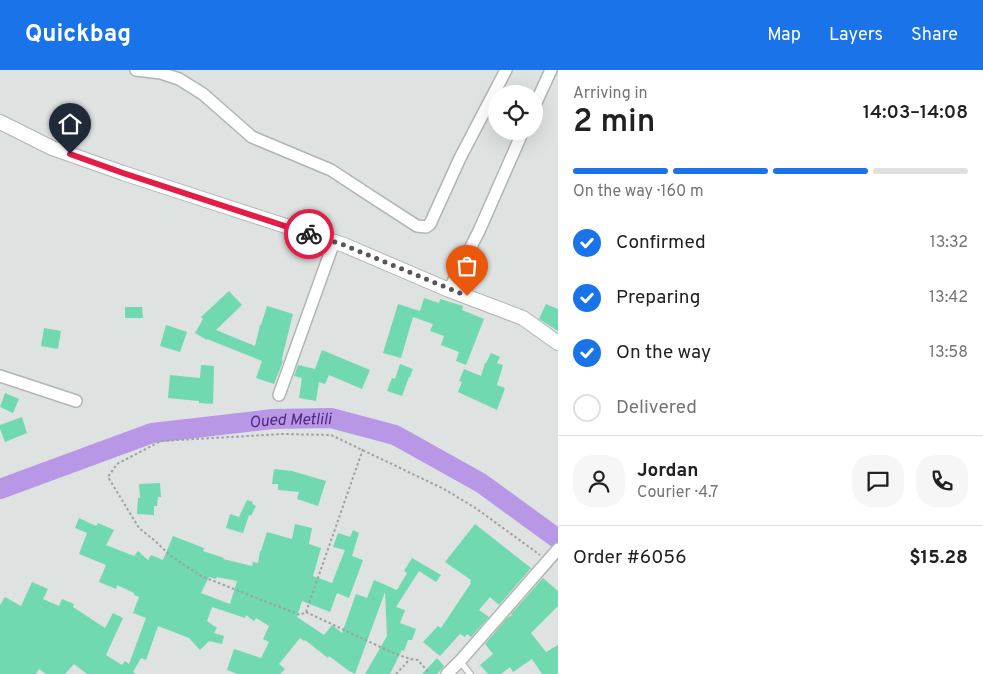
<!DOCTYPE html>
<html lang="en">
<head>
<meta charset="utf-8">
<style>
	body { margin:0; font-family:Overpass,sans-serif; background:#f6f6f6; color:#202124; height:100vh; display:flex; flex-direction:column; font-size:19px; white-space:nowrap }
	* { box-sizing:border-box; margin:0 }
	p { font-size:16px; color:#757577 }
	.icon { flex:none; width:28px; height:28px; fill:none; stroke:currentColor; stroke-width:2; stroke-linecap:round; stroke-linejoin:round }
	.map { position:relative; flex:1; overflow:hidden }
	.sheet { display:flex; flex-direction:column; background:#fff; width:425px }
	.sheet>* { flex:none }
	.buttons { position:absolute; left:488px; top:15px; display:grid; gap:10px }
	.buttons a { display:grid; place-items:center; width:55px; height:55px; border-radius:50%; background:#fff; box-shadow:0 5px 20px #0002; font-size:25px }
	.pin { position:absolute; display:grid; place-items:center; width:42px; height:42px; color:#fff; margin:-51px -21px; border-radius:50% 50% 50% 0; rotate:-45deg; box-shadow:0 0 5px #0007 }
	.pin .icon { rotate:45deg }
	.courier { position:absolute; display:grid; place-items:center; width:50px; height:50px; margin:-25px; border:4px solid #e11d48; border-radius:50%; background:#fff; color:#222; box-shadow:0 1px 6px #0007 }
	.summary em { font-style:normal; font-weight:600 }
	.summary div { display:flex; flex-direction:column-reverse }
	.summary { display:flex; align-items:center; justify-content:space-between; height:85px; padding:0 15px }
	h1 { font-size:32px; font-weight:600; line-height:38px }
	.bar { display:grid; grid-template-columns:repeat(4,1fr); gap:8px 5px; align-content:center; height:60px; padding:0 15px }
	.bar i { height:6px; border-radius:4px; background:#e0e0e0 }
	.bar .on { background:#1a73e8 }
	.bar p { grid-column:span 4 }
	.line { display:flex; align-items:center; gap:12px; padding:0 15px; border-top:1px solid #e0e0e0 }
	.line div { flex:1 }
	.round { display:grid; place-items:center; flex:none; width:52px; height:52px; border-radius:20px; background:#f6f6f6 }
	ol { padding:0 15px; list-style:none }
	li { display:flex; align-items:center; gap:15px; height:55px }
	li p { margin-inline-start:auto }
	li .icon { padding:5px; border-radius:50%; background:#1a73e8; color:#fff; stroke-width:4 }
	li:last-child { color:#757577 }
	li i { width:28px; height:28px; border:2px solid #e0e0e0; border-radius:50% }
	header { display:flex; align-items:center; gap:30px; box-sizing:border-box; height:70px; padding:0 25px; background:#1a73e8; color:#fff }
	header strong { font-size:24px }
	nav { display:flex; gap:28px; margin-inline-start:auto; font-size:18px }
	main { display:flex; flex:1; min-height:0 }
	.map>svg:first-child { display:block }
</style>
</head>
<body>
<header>
<strong>Quickbag</strong>
<nav><a>Map</a><a>Layers</a><a>Share</a></nav>
</header>
<main>
<div class="map">
<svg width="558" height="604" viewBox="0 0 558 604">
	<rect width="100%" height="100%" fill="#dee2e0"/>
	<g fill="none" stroke-linecap="round" stroke-linejoin="round">
		<path stroke="#b898e6" stroke-width="20" id="s1" d="M0,419L152,363L273,349L331,348L395,365L481,413L558,469"/>
	</g>
	<path fill="#70d9b0" fill-rule="evenodd" d="M229,221L242,235L216,260L255,276L260,255H261L267,236L293,244L282,288V291H283L274,314L256,308L262,291L207,269V270L195,263L203,249L201,247Z
		M424,228L439,233L440,229L463,236L462,240L484,249L466,295L456,291L459,282L441,275L444,266L430,261L433,254L413,247L401,288L383,283L398,234L420,241Z
		M546,234L558,239V261L539,249Z
		M125,237H142L143,248H125Z
		M166,255L187,262L180,282L160,276Z
		M44,258L61,261L58,279L41,276Z
		M322,280L370,300L362,319L329,305L325,314L319,312L316,331L299,328L302,308L294,306L298,295L315,299Z
		M491,283L500,287L497,293L503,295L497,315L505,318L497,340L458,322L462,312L459,311L464,299L481,306L485,293H486Z
		M400,294L413,299L410,307H409L402,326L387,321L392,308L395,309Z
		M201,295L214,296L213,334L199,333V331L168,328L170,305L200,308Z
		M5,323L19,329L13,343L0,337Z
		M22,347L27,363L5,372L0,359V355Z
		M274,399L292,401L326,411L318,436L297,429L299,422L278,420V414H272Z
		M160,413L161,427H158L157,436H154V445L137,444L138,428H140L139,414Z
		M247,430L253,432L252,434L256,436L251,446L249,445L243,463L226,458L230,444L239,447Z
		M79,448L96,456L98,453L114,460L106,475L134,486L138,481L148,490L151,485L163,490L173,466L204,478L203,481L224,488L223,489L252,496L253,492L258,493L260,481H261L267,462L292,469L295,454L312,458L309,474L321,478L313,506L332,513L345,480L333,477L338,463L350,467L353,460L359,463L352,486L363,490L349,528L337,523L330,542L302,531L297,547L324,565L332,555L342,563L356,524L367,528L374,510L397,520L407,503L404,501L412,488L441,505L436,512L419,501L396,537L405,540L400,553L416,559L412,570H408L404,581L402,580L390,604H365L387,566L385,522L355,604L349,601L329,586L328,588L305,570L304,571L300,568L279,594L285,599L280,604H238L227,600L234,579L261,588L269,572L263,569L269,556L256,548L254,551L246,545L245,548L212,537L207,551L217,558L214,563L224,566L222,574L209,571L200,580L189,568L158,556L146,590L141,588L133,602L136,604H87L74,594L65,604H46L39,599L36,604H0V535L5,527L21,536L32,512L48,519L43,529L59,536L62,529L74,534L73,537L105,558L113,543L123,548L106,585L122,595L125,591L129,594L146,548L133,543L139,527L134,525V523L117,515L116,519L99,512L106,495L79,484L87,463L75,458ZM209,507L216,509L217,507L237,511L230,534L201,523Z
		M475,454L531,498L499,535L490,527L479,540L489,547L471,567L467,564L465,567L460,564L440,586L423,572L438,556L441,558L471,513L470,512L471,510L445,492Z
		M543,508L558,521V536L531,563L546,582L558,575V604H542L532,589L513,602L510,597L501,604H488L480,595L493,584L485,574L507,548L512,545L511,544Z
		M437,588L444,596L440,601L437,604H422Z"/>
	<g fill="none" stroke-linecap="round" stroke-linejoin="round">
		<g stroke="#b1b5b3" stroke-width="8">
			<path id="service" d="M460,591L470,604"/>
		</g>
		<g stroke="#b1b5b3" stroke-width="14">
			<path id="minor" d="M136,0L161,3L179,9L203,24L252,67L331,100L369,125L417,156L426,157L430,154L460,88L506,0
				M534,37L551,0
				M449,220L479,161L523,61
				M0,306L76,331
				M279,325L334,172
				M447,604L460,591L558,479"/>
		</g>
		<g stroke="#b1b5b3" stroke-width="16">
			<path id="tertiary" d="M0,52L52,78L123,103L344,175L449,220L523,248L558,273"/>
		</g>
		<path stroke="#9ea19f" stroke-width="2" stroke-dasharray="2.5 2.5" stroke-linecap="butt" d="M363,379L306,542L300,545L201,506L171,486L154,470L139,458L108,407L117,394L161,371L283,364L331,365L444,419L477,439L540,485
			M306,542L391,582L410,589L418,590L430,604
			M396,604L410,589"/>
		<use href="#service" stroke="#fff" stroke-width="5.5"/>
		<use href="#minor" stroke="#fff" stroke-width="11"/>
		<use href="#tertiary" stroke="#fff" stroke-width="14"/>
	</g>
	<g fill="none" stroke-linecap="round" stroke-linejoin="round">
		<path stroke="#565857" stroke-width="5" stroke-dasharray="0 9" d="M309,164L344,175L467,226"/>
		<path stroke="#e11d48" stroke-width="6" d="M70,84L123,103L309,164"/>
	</g>
	<g text-anchor="middle" stroke-width="4.5" stroke-linejoin="round" paint-order="stroke">
		<g font-size="16" font-style="italic" fill="#512580" stroke="#ebefed">
			<text dy="6" stroke="none"><textPath href="#s1" startOffset="301">Oued Metlili</textPath></text>
		</g>
	</g>
</svg>
<div class="buttons">
<a><svg class="icon" aria-label="locate" viewBox="0 0 24 24"><circle cx="12" cy="12" r="6"/><path d="M12 2v4M12 18v4M2 12h4M18 12h4"/></svg></a>
</div>
<div class="pin" style="left:467px;top:226px;background:#ea580c"><svg class="icon" aria-label="bag" viewBox="0 0 24 24"><path d="M5 8h14l-1 12H6zM9 8a3 3 0 0 1 6 0"/></svg></div>
<div class="pin" style="left:70px;top:84px;background:#1f2937"><svg class="icon" aria-label="home" viewBox="0 0 24 24"><path d="M3 11l9-7 9 7M6 9v11h12V9"/></svg></div>
<div class="courier" style="left:309px;top:164px"><svg class="icon" aria-label="bike" viewBox="0 0 24 24"><circle cx="6" cy="16" r="4"/><circle cx="18" cy="16" r="4"/><path d="M6 16l4-8h5l3 8M10 8l3 8H6M13 5h3"/></svg></div>
</div>
<section class="sheet">
<div class="summary"><div><h1>2 min</h1><p>Arriving in</p></div><em>14:03–14:08</em></div>
<div class="bar"><i class="on"></i><i class="on"></i><i class="on"></i><i></i><p>On the way · 160 m</p></div>
<ol>
<li><svg class="icon" aria-label="check" viewBox="0 0 24 24"><path d="M5 12l5 5 9-10"/></svg>Confirmed<p>13:32</p></li>
<li><svg class="icon" aria-label="check" viewBox="0 0 24 24"><path d="M5 12l5 5 9-10"/></svg>Preparing<p>13:42</p></li>
<li><svg class="icon" aria-label="check" viewBox="0 0 24 24"><path d="M5 12l5 5 9-10"/></svg>On the way<p>13:58</p></li>
<li><i></i>Delivered</li>
</ol>
<div class="line" style="height:90px"><a class="round"><svg class="icon" aria-label="person" viewBox="0 0 24 24"><circle cx="12" cy="8" r="4"/><path d="M4 21q1-7 8-7t8 7"/></svg></a><div><b>Jordan</b><p>Courier · 4.7</p></div><a class="round"><svg class="icon" aria-label="chat" viewBox="0 0 24 24"><path d="M4 5h16v11H9l-5 4z"/></svg></a><a class="round"><svg class="icon" aria-label="phone" viewBox="0 0 24 24"><path d="M5 4h4l2 5-3 2q2 4 5 5l2-3 5 2v4C11 20 4 13 5 4z"/></svg></a></div>
<div class="line" style="height:65px"><div>Order #6056</div><b>$15.28</b></div>
</section>
</main>
</body>
</html>
